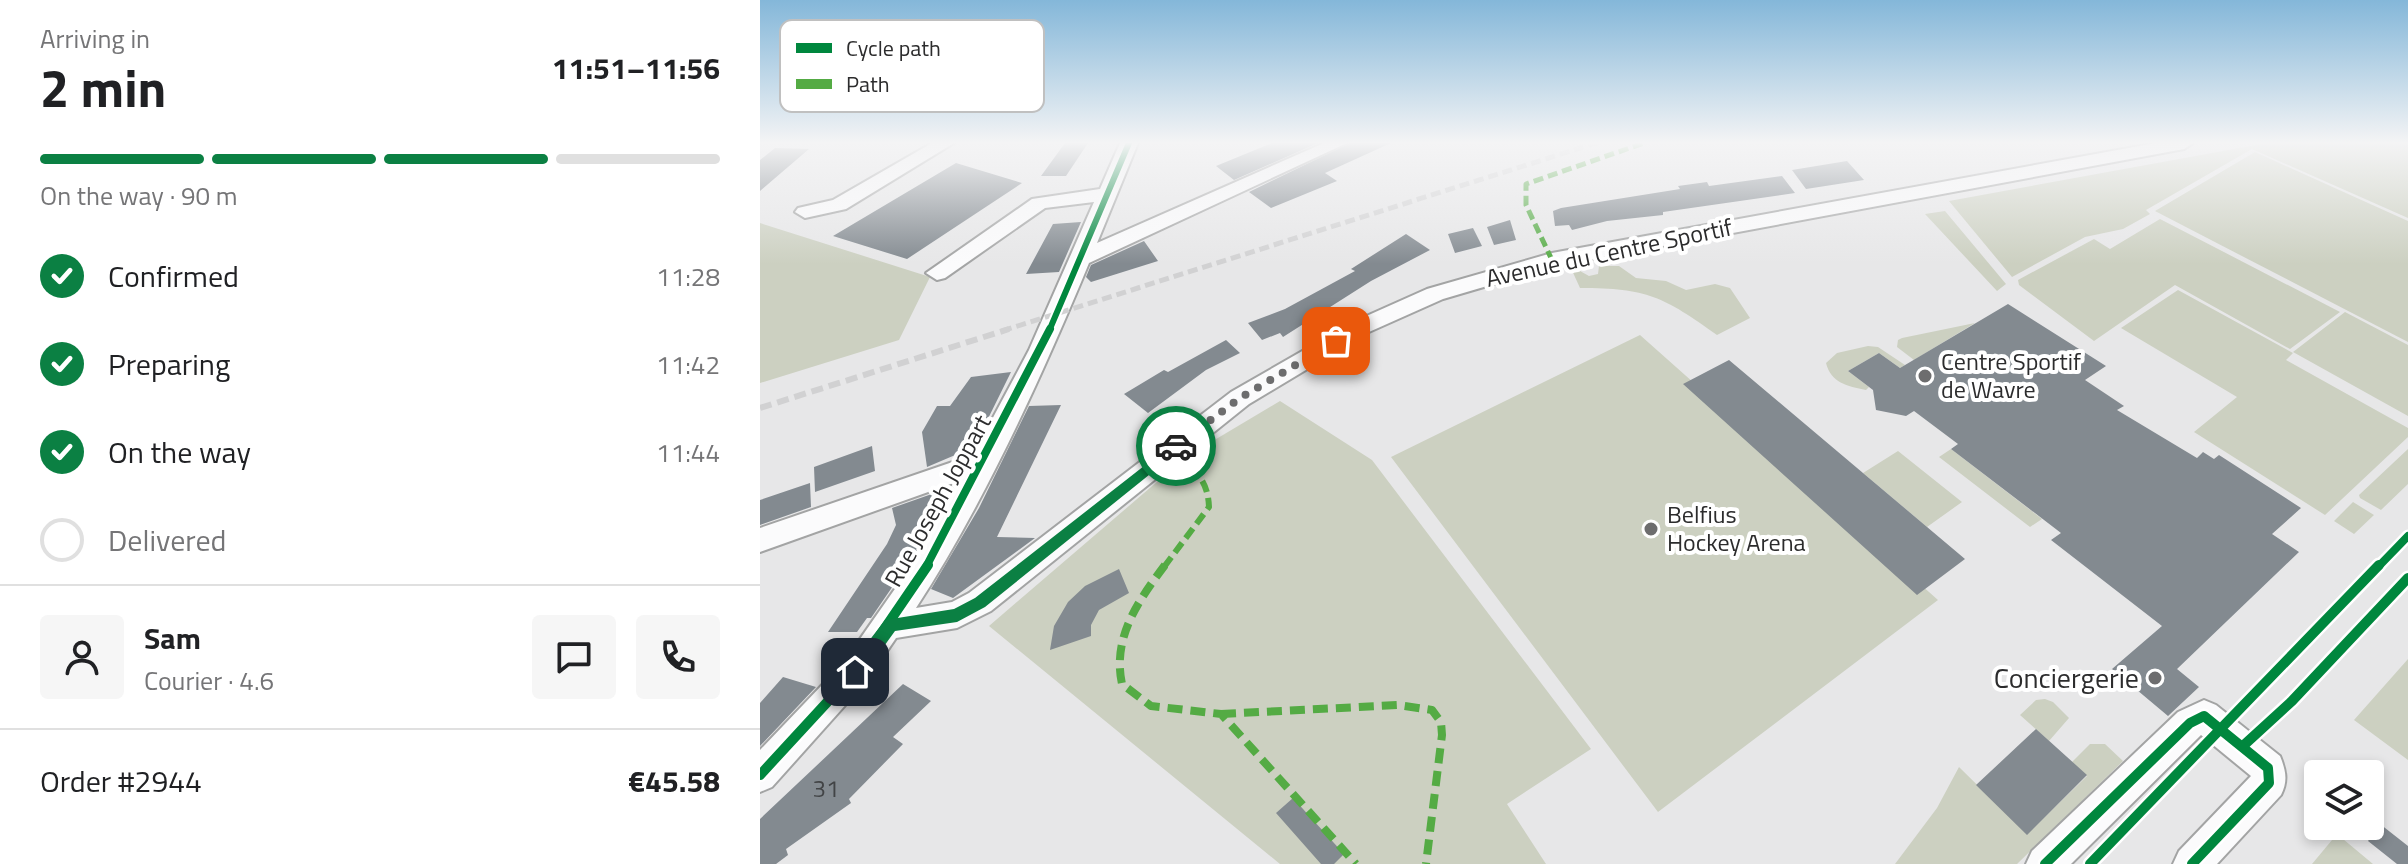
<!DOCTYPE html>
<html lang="en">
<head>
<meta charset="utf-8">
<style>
	body { margin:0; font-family:"Titillium Web",sans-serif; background:#f6f6f6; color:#202124; height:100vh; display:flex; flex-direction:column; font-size:30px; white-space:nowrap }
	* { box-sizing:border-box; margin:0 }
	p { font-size:26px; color:#757577 }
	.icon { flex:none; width:44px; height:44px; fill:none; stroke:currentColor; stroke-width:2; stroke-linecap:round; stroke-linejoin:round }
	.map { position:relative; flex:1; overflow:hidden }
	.drawer { display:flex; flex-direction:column; background:#fff; width:760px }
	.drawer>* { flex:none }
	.buttons { position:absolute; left:1544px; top:760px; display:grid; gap:16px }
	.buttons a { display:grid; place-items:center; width:80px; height:80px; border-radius:8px; background:#fff; box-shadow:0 4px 12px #0003; font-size:40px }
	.pin { position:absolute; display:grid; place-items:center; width:68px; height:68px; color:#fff; margin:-34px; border-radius:16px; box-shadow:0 4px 12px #0006 }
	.courier { position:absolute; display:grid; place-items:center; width:80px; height:80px; margin:-40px; border:6px solid #0b8043; border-radius:50%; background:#fff; color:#222; box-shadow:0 2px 10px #0007 }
	.head em { font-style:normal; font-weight:700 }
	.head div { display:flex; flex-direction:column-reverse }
	.head { display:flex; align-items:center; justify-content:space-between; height:136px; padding:0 40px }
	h1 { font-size:52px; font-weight:700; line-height:60px }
	.bar { display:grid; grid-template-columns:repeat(4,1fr); gap:12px 8px; align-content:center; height:96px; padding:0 40px }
	.bar i { height:10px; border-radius:6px; background:#e0e0e0 }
	.bar .selected { background:#0b8043 }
	.bar p { grid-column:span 4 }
	.line { display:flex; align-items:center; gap:20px; padding:0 40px; border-top:2px solid #e0e0e0 }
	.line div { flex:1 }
	.round { display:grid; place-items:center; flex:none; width:84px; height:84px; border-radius:8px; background:#f6f6f6 }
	ol { padding:0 40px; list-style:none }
	li { display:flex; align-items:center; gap:24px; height:88px }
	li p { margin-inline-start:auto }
	li .icon { padding:8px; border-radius:50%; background:#0b8043; color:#fff; stroke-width:4 }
	li:last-child { color:#757577 }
	li i { width:44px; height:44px; border:4px solid #e0e0e0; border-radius:50% }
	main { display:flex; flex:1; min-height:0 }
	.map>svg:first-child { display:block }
</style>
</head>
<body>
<main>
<section class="drawer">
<div class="head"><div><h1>2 min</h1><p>Arriving in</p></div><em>11:51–11:56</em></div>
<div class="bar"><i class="selected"></i><i class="selected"></i><i class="selected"></i><i></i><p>On the way · 90 m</p></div>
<ol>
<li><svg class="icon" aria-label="check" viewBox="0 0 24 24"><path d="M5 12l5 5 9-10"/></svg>Confirmed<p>11:28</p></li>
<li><svg class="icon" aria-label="check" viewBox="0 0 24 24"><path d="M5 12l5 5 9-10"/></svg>Preparing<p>11:42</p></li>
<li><svg class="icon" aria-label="check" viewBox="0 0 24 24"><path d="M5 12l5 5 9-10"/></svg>On the way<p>11:44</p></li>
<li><i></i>Delivered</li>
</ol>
<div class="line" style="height:144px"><a class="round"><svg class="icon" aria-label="person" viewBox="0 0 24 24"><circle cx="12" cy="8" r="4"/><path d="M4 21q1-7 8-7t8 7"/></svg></a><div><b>Sam</b><p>Courier · 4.6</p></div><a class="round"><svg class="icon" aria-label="chat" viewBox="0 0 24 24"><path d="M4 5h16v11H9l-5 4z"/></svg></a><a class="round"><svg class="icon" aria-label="phone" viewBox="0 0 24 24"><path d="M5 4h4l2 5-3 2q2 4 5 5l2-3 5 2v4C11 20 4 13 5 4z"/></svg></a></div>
<div class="line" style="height:104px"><div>Order #2944</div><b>€45.58</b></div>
</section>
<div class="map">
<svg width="1648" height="864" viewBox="0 0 1648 864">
	<rect width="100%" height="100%" fill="#e7e7e8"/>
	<path fill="#ccd0c1" d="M1507,143H1648V218L1492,149L1386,210L1390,214L1363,229L1325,237L1252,277L1189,201Z
		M1495,152L1648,221V342L1395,211Z
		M1185,211L1246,284L1237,291L1165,214Z
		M1400,219L1580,312L1530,349L1415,285L1334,341L1259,285L1258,280L1334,239L1350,249Z
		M0,223L170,277L139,340L0,383Z
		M823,264L820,271L829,276L838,274L839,266H859L876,278L906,281L926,290L955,284L970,288L990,318L957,335C904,297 887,288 820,288L810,266Z
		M1418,290L1533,353L1526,360L1648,428V437L1565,515L1434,432L1477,397L1361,328Z
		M1585,312L1648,345V416L1533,352Z
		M1215,323L1154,360L1137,347L1138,340L1142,338Z
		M880,335L1178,600L898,812L631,457Z
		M1108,346L1118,347L1145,365L1140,368L1119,353L1088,371L1109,387L1106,390C1087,386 1071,383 1066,363L1077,353Z
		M520,401L612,460L831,749L747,804L786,864H520L229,626L426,457Z
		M1191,449L1282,519L1270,527L1179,457Z
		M1648,449V484L1621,510L1600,498L1599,495Z
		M1138,451L1202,502L1167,527L1103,473Z
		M1593,502L1614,515L1594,534L1574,521Z
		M1648,659V760L1594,720Z
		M1285,699L1293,702L1309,718L1289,741L1260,715L1276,700Z
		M1330,744H1345L1363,761L1257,864H1135L1177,808L1199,767L1267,834L1327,776L1312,762Z
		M1577,834L1613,864H1552Z"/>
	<path fill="#838a90" d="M305,143H328L306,176H281Z
		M512,143H558L474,180L456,166Z
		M590,143H631L565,173L577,181L511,208L489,192Z
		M15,148L49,149L0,191V160Z
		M1087,161L1104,180L1046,189L1032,170Z
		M196,163L262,183L147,259L73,236Z
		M1022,176L1035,193L903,212V215L847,221L812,230L809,225L795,226L793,211L801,208L920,189L918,186L947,182L949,186Z
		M750,220L756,240L734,245L727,227Z
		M321,222L299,272L266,274L293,224Z
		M713,228L722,246L695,253L688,234Z
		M646,234L670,250L611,281L523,337L520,333L502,340L488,323L525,309L595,271L591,269Z
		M384,241L398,261L331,282L326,277L331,265Z
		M1248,304L1346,366L1325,380L1364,406L1357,410L1437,458L1443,452L1454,459L1459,455L1541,508L1512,534L1539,552L1417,669L1439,687L1408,716L1352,669L1402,626L1291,540L1301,533L1191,449L1198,444L1154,411L1146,416L1116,410L1113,390L1088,371L1119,353L1140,368Z
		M466,340L480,353L446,370L388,413L364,394L404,370L408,372Z
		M969,360L1103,473L1205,559L1157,595L923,384Z
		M251,372L214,447L167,467L162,432L177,406H190L211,377Z
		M301,405L237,537L275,538L193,598L171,589L219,508L269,406Z
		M112,446L115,471L55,492L54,467Z
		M50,483L51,507L0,525V500Z
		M186,489L190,491L159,548L111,618H107L97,632H68L127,544L136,525L132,508Z
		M359,569L369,593L339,610L331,625V636L290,650L294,626L308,602L325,586Z
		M23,677L56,687L0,746V703Z
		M143,684L171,701L133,737L143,744L89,799L91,803L26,849L28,855L16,864H0V819Z
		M1276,729L1327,775L1267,835L1216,785Z
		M533,798L584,854L574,864H561L516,813Z
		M1620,824L1648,846V864H1637L1608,841Z"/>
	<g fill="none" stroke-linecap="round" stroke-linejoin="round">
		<g stroke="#a3a4a4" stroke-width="4">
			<path id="street" d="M172,143H194L86,209L45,218L35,212L38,208L73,200Z
				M360,143H378L337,243L564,143H587L329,263C281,378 224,504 156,608L192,602L209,593L471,392L593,322L667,289L792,253L1396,143H1433L1424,149L795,266L683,299L609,332L489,404L231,611L197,628L136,638L106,682L12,787L0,792V750L84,662L162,550L199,481L0,552V528L213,455L269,350L334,202L285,208L185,278L177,280L166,273L272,199L340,189Z
				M1444,700L1456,705L1520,756C1526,771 1528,781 1521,795L1457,864H1413L1419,851L1491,776L1441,735L1311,864H1266L1272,851L1418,712Z"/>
		</g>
		<use href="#street" fill="#fbfbfc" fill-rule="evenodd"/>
		<path stroke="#d1d1d2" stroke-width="5" stroke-dasharray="10 5" stroke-linecap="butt" d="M242,331L836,143"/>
		<path stroke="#d1d1d2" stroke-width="6" stroke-dasharray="12 6" stroke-linecap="butt" d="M0,408L249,329"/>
		<path stroke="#54ab44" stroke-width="5" stroke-dasharray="10 5" stroke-linecap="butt" d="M792,260L766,205V184L884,143"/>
		<path stroke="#54ab44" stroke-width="6" stroke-dasharray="12 6" stroke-linecap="butt" d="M386,469L396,475L417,459C438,470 448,483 449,507L404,567"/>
		<path stroke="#54ab44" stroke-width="8" stroke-dasharray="15 8" stroke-linecap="butt" d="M405,565C378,601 352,638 362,684L391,706L461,714L596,864
			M461,714L638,705L672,710L681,722L682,735L666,864"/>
		<g stroke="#fff" stroke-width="10">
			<path id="cycleway-far2" d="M289,331L369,143"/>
		</g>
		<g stroke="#fff" stroke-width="13">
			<path id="cycleway-far1" d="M166,567L290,329
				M1618,567L1648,536"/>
		</g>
		<g stroke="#fff" stroke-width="15">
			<path id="cycleway" d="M1484,745L1532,701L1648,578
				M0,775L95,672L168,565
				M1285,864L1430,723L1444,716L1508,768L1509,783L1432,864
				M1330,864L1619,565"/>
		</g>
		<use href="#cycleway-far2" stroke="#00873e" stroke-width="6"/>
		<use href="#cycleway-far1" stroke="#00873e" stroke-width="8"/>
		<use href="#cycleway" stroke="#00873e" stroke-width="10"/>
	</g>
	<linearGradient id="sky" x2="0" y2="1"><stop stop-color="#84b7d9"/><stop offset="0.54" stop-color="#f4f4f5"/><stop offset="1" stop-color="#f4f4f5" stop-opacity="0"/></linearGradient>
	<rect width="1648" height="264" fill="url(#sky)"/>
	<path fill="#0b8043" d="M416,441L422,446L420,450L225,607L197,622L135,631L101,678H89V667L125,620L194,609L215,598Z"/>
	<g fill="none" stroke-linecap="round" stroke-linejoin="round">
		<path stroke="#6d6d6e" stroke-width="8" stroke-dasharray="0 14.4" d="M416,446L480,398L576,341"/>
	</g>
	<g fill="#6d6d6e" stroke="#fff" stroke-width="3">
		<circle cx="1165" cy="376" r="8"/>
		<circle cx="891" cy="529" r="8"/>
		<circle cx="1395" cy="678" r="8"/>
	</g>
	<g text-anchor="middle" stroke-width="8" stroke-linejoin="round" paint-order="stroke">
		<g font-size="24" fill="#2c2c2d" stroke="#fff">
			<text transform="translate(849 253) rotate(-12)" y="8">Avenue du Centre Sportif</text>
			<text transform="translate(178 501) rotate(-61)" y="8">Rue Joseph Joppart</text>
		</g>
		<g font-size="24" fill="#2c2c2d" stroke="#fff" text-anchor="start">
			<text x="1181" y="370">Centre Sportif<tspan x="1181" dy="28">de Wavre</tspan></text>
			<text x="907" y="523">Belfius<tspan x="907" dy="28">Hockey Arena</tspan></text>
		</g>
		<g font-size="24" fill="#424446">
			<text x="66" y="797">31</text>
		</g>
		<g font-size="28" fill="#2c2c2d" stroke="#fff" text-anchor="end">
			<text x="1379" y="688">Conciergerie</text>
		</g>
	</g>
	<rect x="20" y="20" width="264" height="92" rx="12" fill="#fff" stroke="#c0c0c0" stroke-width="2"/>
	<rect x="36" y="43" width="36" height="10" fill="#00873e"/>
	<rect x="36" y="79" width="36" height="10" fill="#54ab44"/>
	<g font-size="22" fill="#2c2c2d">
		<text x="86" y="56">Cycle path</text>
		<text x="86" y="92">Path</text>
	</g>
</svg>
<div class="buttons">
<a><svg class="icon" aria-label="layers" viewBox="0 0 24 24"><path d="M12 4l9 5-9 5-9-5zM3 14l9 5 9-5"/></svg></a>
</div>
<div class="pin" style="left:576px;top:341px;background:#ea580c"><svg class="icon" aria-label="bag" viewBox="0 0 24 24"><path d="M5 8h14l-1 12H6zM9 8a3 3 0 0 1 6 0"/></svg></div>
<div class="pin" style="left:95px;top:672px;background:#1f2937"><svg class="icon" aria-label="home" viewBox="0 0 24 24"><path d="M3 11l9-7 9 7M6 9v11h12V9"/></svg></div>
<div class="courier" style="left:416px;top:446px"><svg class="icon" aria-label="car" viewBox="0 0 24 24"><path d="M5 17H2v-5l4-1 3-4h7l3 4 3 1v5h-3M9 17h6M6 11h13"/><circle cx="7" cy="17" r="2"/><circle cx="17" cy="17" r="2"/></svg></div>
</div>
</main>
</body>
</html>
